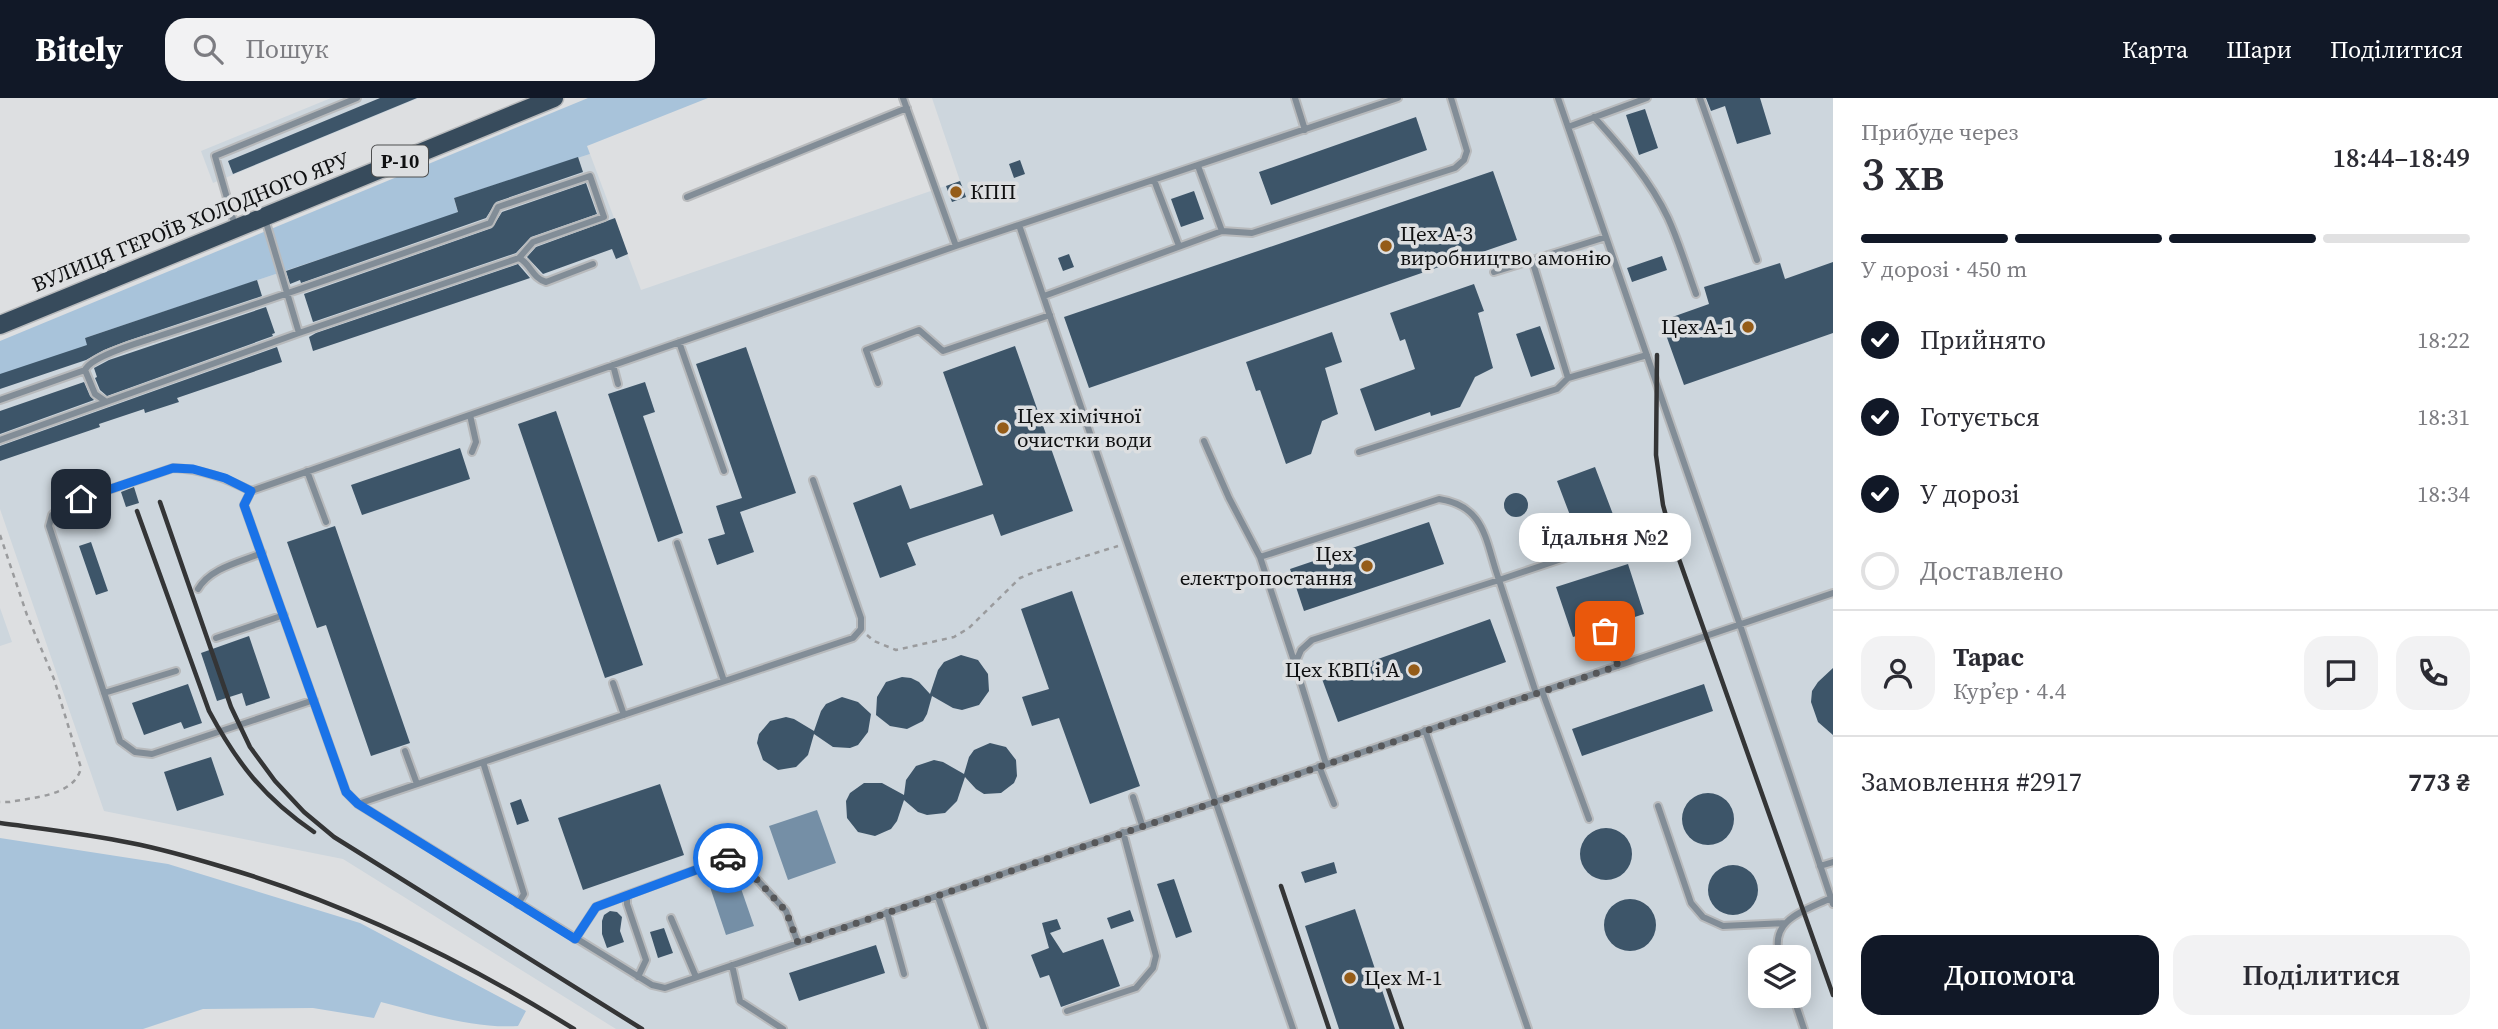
<!DOCTYPE html>
<html lang="uk">
<head>
<meta charset="utf-8">
<style>
	body { margin:0; font-family:"Source Serif 4",serif; background:#f2f2f3; color:#2b2b33; height:100vh; display:flex; flex-direction:column; font-size:26px; white-space:nowrap }
	* { box-sizing:border-box; margin:0 }
	p { font-size:23px; color:#7c7c81 }
	.icon { flex:none; width:38px; height:38px; fill:none; stroke:currentColor; stroke-width:2; stroke-linecap:round; stroke-linejoin:round }
	.map { position:relative; flex:1; overflow:hidden }
	.sheet { display:flex; flex-direction:column; background:#fff; width:665px }
	.sheet>* { flex:none }
	.controls { position:absolute; left:1748px; top:847px; display:grid; gap:14px }
	.controls a { display:grid; place-items:center; width:63px; height:63px; border-radius:14px; background:#fff; box-shadow:0 4px 18px #0003; font-size:35px }
	.pin { position:absolute; display:grid; place-items:center; width:60px; height:60px; color:#fff; margin:-30px; border-radius:14px; box-shadow:0 4px 10px #0006 }
	.courier { position:absolute; display:grid; place-items:center; width:70px; height:70px; margin:-35px; border:5px solid #1a73e8; border-radius:50%; background:#fff; color:#222; box-shadow:0 2px 9px #0007 }
	.bubble { position:absolute; height:49px; border-radius:21px; background:#fff; box-shadow:0 4px 18px #0003; font-size:23px; font-weight:600; line-height:49px; text-align:center }
	.overview em { font-style:normal; font-weight:600 }
	.overview div { display:flex; flex-direction:column-reverse }
	.overview { display:flex; align-items:center; justify-content:space-between; height:119px; padding:0 28px }
	h1 { font-size:46px; font-weight:600; line-height:52px }
	.bar { display:grid; grid-template-columns:repeat(4,1fr); gap:10px 7px; align-content:center; height:84px; padding:0 28px }
	.bar i { height:9px; border-radius:5px; background:#e1e1e2 }
	.bar .current { background:#111827 }
	.bar p { grid-column:span 4 }
	.line { display:flex; align-items:center; gap:18px; padding:0 28px; border-top:2px solid #e1e1e2 }
	.line div { flex:1 }
	.round { display:grid; place-items:center; flex:none; width:74px; height:74px; border-radius:21px; background:#f2f2f3 }
	ol { padding:0 28px; list-style:none }
	li { display:flex; align-items:center; gap:21px; height:77px }
	li p { margin-inline-start:auto }
	li .icon { padding:7px; border-radius:50%; background:#111827; color:#fff; stroke-width:4 }
	li:last-child { color:#7c7c81 }
	li i { width:38px; height:38px; border:4px solid #e1e1e2; border-radius:50% }
	.primary-button { display:flex; gap:14px; margin-top:auto; padding:14px 28px }
	.primary-button a { flex:1; height:80px; border-radius:21px; background:#111827; color:#fff; font-size:28px; font-weight:600; line-height:80px; text-align:center }
	.primary-button a+a { background:#f2f2f3; color:#2b2b33 }
	header { display:flex; align-items:center; gap:42px; box-sizing:border-box; height:98px; padding:0 35px; background:#111827; color:#fff }
	header strong { font-size:33px }
	nav { display:flex; gap:38px; margin-inline-start:auto; font-size:24px }
	.search { width:490px; height:63px; background:#f2f2f3; display:flex; align-items:center; gap:18px; box-sizing:border-box; padding:0 24px; border-radius:21px; color:#7c7c81; font-size:26px }
	main { display:flex; flex:1; min-height:0 }
	.map>svg:first-child { display:block }
</style>
</head>
<body>
<header>
<strong>Bitely</strong>
<div class="search"><svg class="icon" aria-label="search" viewBox="0 0 24 24"><circle cx="10" cy="10" r="6"/><path d="M15 15l6 6"/></svg>Пошук</div>
<nav><a>Карта</a><a>Шари</a><a>Поділитися</a></nav>
</header>
<main>
<div class="map">
<svg width="1833" height="931" viewBox="0 0 1833 931">
	<rect width="100%" height="100%" fill="#dddfe1"/>
	<path fill="#cdd6dd" fill-rule="evenodd" d="M331,0H419L213,85L201,53Z
		M932,0H1833V931H616L343,761L104,713L0,411V277L87,247L85,240L458,115L454,100L590,56L641,192L960,83ZM1760,859H1799V898H1760Z
		M0,510L12,544L0,548Z"/>
	<path fill="#a8c3da" d="M588,0H708L587,48L590,56L454,100L458,115L85,240L88,248L0,277V243Z
		M0,740L168,766L360,825L526,913L518,928C473,931 425,915 381,904L374,920L313,910L203,911L143,931H0Z"/>
	<path fill="#758fa6" d="M817,712L836,765L788,782L769,728Z
		M737,779L754,828L726,837L710,789Z"/>
	<path fill="#3d5569" d="M380,0H417L233,76L228,63Z
		M1706,0H1760L1771,36L1737,46L1725,8L1711,13Z
		M1645,11L1658,50L1639,57L1626,17Z
		M1416,19L1427,52L1271,107L1259,74Z
		M578,59L583,74L496,104L486,120L301,185L300,182L290,186L286,173L458,114L454,100Z
		M1020,62L1025,76L1014,80L1009,66Z
		M1493,73L1517,142L1089,290L1064,219Z
		M960,83L966,99L952,104L946,88Z
		M586,85L597,116L531,139L516,155L313,224L304,196L492,130L502,114Z
		M1194,93L1204,121L1181,129L1171,101Z
		M615,120L628,156L616,161L612,151L543,176L527,159L536,149Z
		M1069,156L1074,169L1063,173L1058,160Z
		M1662,158L1667,172L1632,184L1627,170Z
		M1833,164V235L1684,287L1661,223L1709,206L1704,189L1780,165L1785,181Z
		M518,166L530,180L313,253L309,239L316,235Z
		M257,182L262,198L127,243L104,252L86,262L0,291V276L87,247L85,240Z
		M1474,186L1484,213L1478,215L1493,270L1475,279L1460,309L1431,318L1430,314L1375,333L1360,291L1415,271L1405,241L1400,243L1390,215Z
		M266,209L275,235L272,236L273,238L107,298L100,292L95,280L97,279L94,270L109,262Z
		M1540,228L1555,271L1531,279L1516,236Z
		M1332,234L1342,264L1325,270L1338,316L1322,323L1311,356L1286,366L1260,292L1256,293L1246,264Z
		M1015,248L1073,413L1001,438L993,416L921,440L907,445L916,467L880,480L853,405L901,387L910,411L983,387L943,274Z
		M277,249L282,264L177,300L179,304L145,315L144,311L99,326L100,329L0,363V348Z
		M746,249L796,395L740,414L754,454L717,467L708,441L725,436L716,408L742,400L696,266Z
		M84,284L90,298L94,302L0,336V313Z
		M645,284L655,314L643,318L683,435L658,444L608,296Z
		M556,313L643,567L605,580L518,326Z
		M460,350L470,381L362,417L351,387Z
		M1595,369L1614,419L1576,433L1557,383Z
		M134,389L139,405L126,409L121,394Z
		M1504 407a12 12 0 1 1 24 0a12 12 0 1 1-24 0Z
		M1429,424L1444,466L1304,513L1290,471Z
		M335,428L410,645L371,658L326,527L317,530L287,444Z
		M91,444L108,493L96,497L79,448Z
		M1628,466L1644,516L1573,539L1556,489Z
		M1072,493L1140,688L1090,706L1059,620L1032,628L1022,599L1049,591L1021,511Z
		M1490,521L1506,564L1338,624L1322,581Z
		M249,538L270,600L246,608L242,595L217,603L201,555Z
		M961,557L978,562L988,576L989,593L979,607L962,612L953,610L932,598L927,616L923,623L907,631L890,628L876,617L877,599L886,584L902,579L911,580L919,584L930,596L938,572L944,564Z
		M1833,570V637L1818,624L1811,604L1812,593L1818,584Z
		M188,586L202,625L184,631L181,624L144,637L132,605Z
		M1704,586L1713,613L1582,658L1572,631Z
		M842,599L858,604L871,616L868,634L858,647L850,650L833,649L814,636L808,657L796,669L778,672L763,662L757,645L759,636L770,623L786,619L794,621L814,633L821,613L826,606Z
		M990,645L1006,649L1016,662L1017,678L1014,685L1001,695L984,696L976,691L965,679L957,703L945,715L927,717L918,714L904,702L897,723L891,731L875,738L858,734L847,720L846,703L850,695L864,685H882L904,697L906,682L916,668L934,662L943,664L964,676L969,659L974,652Z
		M211,659L224,697L177,713L164,674Z
		M660,686L684,757L583,792L558,720Z
		M1682 721a26 26 0 1 1 52 0a26 26 0 1 1-52 0Z
		M521,701L529,723L517,727L510,705Z
		M1580 756a26 26 0 1 1 52 0a26 26 0 1 1-52 0Z
		M1334,764L1337,775L1305,785L1301,774Z
		M1708 792a25 25 0 1 1 50 0a25 25 0 1 1-50 0Z
		M1174,781L1192,834L1176,840L1157,786Z
		M1604 827a26 26 0 1 1 52 0a26 26 0 1 1-52 0Z
		M1355,811L1395,931H1339L1305,828Z
		M1130,812L1134,823L1111,831L1107,820Z
		M610,813L617,814L622,819L620,833L624,844L607,850L602,836V823L604,817Z
		M1057,821L1061,831L1050,835L1063,855L1103,841L1120,888L1061,909L1049,877L1040,880L1031,857L1049,850L1042,825Z
		M664,830L673,855L658,860L650,834Z
		M876,847L885,875L799,903L789,875Z"/>
	<g fill="none" stroke-linecap="round" stroke-linejoin="round">
		<g stroke="#b8babc" stroke-width="10">
			<path id="lane" d="M903,0L956,148
				M1295,0L1305,32
				M1398,0L956,148L251,393L244,407L346,694L358,706L652,887L665,890L1833,495
				M1558,0L1740,527L1833,806
				M1700,0L1757,162
				M1594,19C1622,50 1650,82 1668,120C1679,144 1687,171 1696,196
				M1568,29L1647,0
				M1198,68L1222,133
				M1154,82L1179,148
				M687,99L907,10
				M265,121L299,235
				M1019,127L1293,931
				M235,128L215,58L357,0
				M519,160C531,166 532,180 546,184L593,166
				M1532,162L1568,280
				M1494,174L1606,139
				M1044,198L1222,133L1252,135L1455,70L1464,62L1467,53L1451,0
				M679,244L724,373
				M613,267L618,286
				M85,272L95,296L105,303
				M878,285L866,252L919,232L943,253L1050,217
				M0,302L85,272C91,258 141,244 156,239C268,203 379,164 490,125L498,109L590,78L604,119L533,144L519,160L299,235L0,342
				M470,317L476,344L472,354
				M1204,343L1229,400L1260,459L1295,566
				M1359,354L1557,291L1568,280L1647,257
				M307,373L326,424
				M251,393C225,380 202,371 173,370L61,408L52,417L49,428L120,643L135,654L152,656L314,602
				M677,445L724,583
				M1260,459L1439,401C1486,408 1485,443 1499,482L1621,441
				M198,491C210,470 240,464 262,455
				M1605,533L1618,568
				M216,540L284,517
				M613,585L624,617
				M1542,593L1589,721
				M104,595L176,573
				M1425,632L1528,931
				M405,653L417,686
				M483,664L524,796L518,806
				M1326,666L1295,566L1301,552L1312,542L1499,482L1536,595
				M1319,668L1334,706
				M1133,699L1142,727
				M358,706L853,540L861,531V520L813,382
				M1658,708L1691,805L1703,819L1723,828L1786,825
				M1820,768L1833,764
				M938,799L984,931
				M887,814L904,876
				M671,820L696,879
				M575,841L596,809L627,797
				M1780,859C1768,822 1804,813 1831,800
				M732,867L740,903L783,931
				M638,879L646,862L627,806V797L731,759L738,761L786,813L798,845
				M1793,898L1804,931
				M1067,913L1136,890L1153,870L1156,858L1123,734"/>
		</g>
		<g stroke="#b8babc" stroke-width="21">
			<path id="primary" d="M0,227L554,0"/>
		</g>
		<path stroke="#9a9b9d" stroke-width="2.5" stroke-dasharray="5 5" stroke-linecap="butt" d="M0,437L27,517L54,581L81,670C74,698 34,699 10,704H0
			M867,537L874,543L896,552L954,539L969,530L1020,480L1037,473L1118,448"/>
		<use href="#lane" stroke="#828d97" stroke-width="6"/>
		<use href="#primary" stroke="#374b5c" stroke-width="18"/>
		<path stroke="#343536" stroke-width="4.5" d="M1657,257L1656,357L1663,407L1674,447L1833,897
			M160,404L231,609L250,649L275,683L304,714L334,739L642,931
			M137,413L209,613C237,665 264,700 314,734
			M0,725C44,731 88,736 131,745C162,751 193,760 223,769C349,806 463,862 574,931
			M1281,788L1329,931
			M1385,882L1402,931"/>
	</g>
	<g fill="none" stroke-linecap="round" stroke-linejoin="round">
		<path stroke="#57585a" stroke-width="7" stroke-dasharray="0 12.6" d="M728,760L738,761L786,813L798,845L1618,568L1605,533"/>
		<path stroke="#1a73e8" stroke-width="9" d="M81,401L173,370L193,371L225,380L251,393L244,407L346,694L358,706L575,841L596,809L728,760"/>
	</g>
	<g fill="#955c18" stroke="#dddfe1" stroke-width="2.5">
		<circle cx="956" cy="94" r="7"/>
		<circle cx="1386" cy="148" r="7"/>
		<circle cx="1748" cy="229" r="7"/>
		<circle cx="1003" cy="330" r="7"/>
		<circle cx="1367" cy="468" r="7"/>
		<circle cx="1414" cy="572" r="7"/>
		<circle cx="1350" cy="880" r="7"/>
	</g>
	<g text-anchor="middle" stroke-width="7" stroke-linejoin="round" paint-order="stroke">
		<rect fill="#dddfe1" stroke="#4d4e4f" stroke-width="2" x="372" y="47.5" width="56" height="31" rx="5"/>
		<g font-size="19" font-weight="bold" fill="#0f1011">
			<text x="400" y="70">Р-10</text>
		</g>
		<g font-size="21" fill="#0f1011" stroke="#dddfe1" text-anchor="start">
			<text x="970" y="101">КПП</text>
			<text x="1400" y="143">Цех А-3<tspan x="1400" dy="24">виробництво амонію</tspan></text>
			<text x="1734" y="236" text-anchor="end">Цех А-1</text>
			<text x="1017" y="325">Цех хімічної<tspan x="1017" dy="24">очистки води</tspan></text>
			<text x="1353" y="463" text-anchor="end">Цех<tspan x="1353" dy="24">електропостання</tspan></text>
			<text x="1400" y="579" text-anchor="end">Цех КВП і А</text>
			<text x="1364" y="887">Цех М-1</text>
		</g>
		<g font-size="21" fill="#0f1011" stroke="#dddfe1">
			<text transform="translate(191 124) rotate(-22)" y="7">ВУЛИЦЯ ГЕРОЇВ ХОЛОДНОГО ЯРУ</text>
		</g>
	</g>
</svg>
<div class="controls">
<a><svg class="icon" aria-label="layers" viewBox="0 0 24 24"><path d="M12 4l9 5-9 5-9-5zM3 14l9 5 9-5"/></svg></a>
</div>
<div class="pin" style="left:1605px;top:533px;background:#ea580c"><svg class="icon" aria-label="bag" viewBox="0 0 24 24"><path d="M5 8h14l-1 12H6zM9 8a3 3 0 0 1 6 0"/></svg></div>
<div class="pin" style="left:81px;top:401px;background:#1f2937"><svg class="icon" aria-label="home" viewBox="0 0 24 24"><path d="M3 11l9-7 9 7M6 9v11h12V9"/></svg></div>
<div class="courier" style="left:728px;top:760px"><svg class="icon" aria-label="car" viewBox="0 0 24 24"><path d="M5 17H2v-5l4-1 3-4h7l3 4 3 1v5h-3M9 17h6M6 11h13"/><circle cx="7" cy="17" r="2"/><circle cx="17" cy="17" r="2"/></svg></div>
<div class="bubble" style="left:1519px;top:415px;width:172px">Їдальня №2</div>
</div>
<section class="sheet">
<div class="overview"><div><h1>3 хв</h1><p>Прибуде через</p></div><em>18:44–18:49</em></div>
<div class="bar"><i class="current"></i><i class="current"></i><i class="current"></i><i></i><p>У дорозі · 450 m</p></div>
<ol>
<li><svg class="icon" aria-label="check" viewBox="0 0 24 24"><path d="M5 12l5 5 9-10"/></svg>Прийнято<p>18:22</p></li>
<li><svg class="icon" aria-label="check" viewBox="0 0 24 24"><path d="M5 12l5 5 9-10"/></svg>Готується<p>18:31</p></li>
<li><svg class="icon" aria-label="check" viewBox="0 0 24 24"><path d="M5 12l5 5 9-10"/></svg>У дорозі<p>18:34</p></li>
<li><i></i>Доставлено</li>
</ol>
<div class="line" style="height:126px"><a class="round"><svg class="icon" aria-label="person" viewBox="0 0 24 24"><circle cx="12" cy="8" r="4"/><path d="M4 21q1-7 8-7t8 7"/></svg></a><div><b>Тарас</b><p>Кур’єр · 4.4</p></div><a class="round"><svg class="icon" aria-label="chat" viewBox="0 0 24 24"><path d="M4 5h16v11H9l-5 4z"/></svg></a><a class="round"><svg class="icon" aria-label="phone" viewBox="0 0 24 24"><path d="M5 4h4l2 5-3 2q2 4 5 5l2-3 5 2v4C11 20 4 13 5 4z"/></svg></a></div>
<div class="line" style="height:91px"><div>Замовлення #2917</div><b>773 ₴</b></div>
<div class="primary-button"><a>Допомога</a><a>Поділитися</a></div>
</section>
</main>
</body>
</html>
